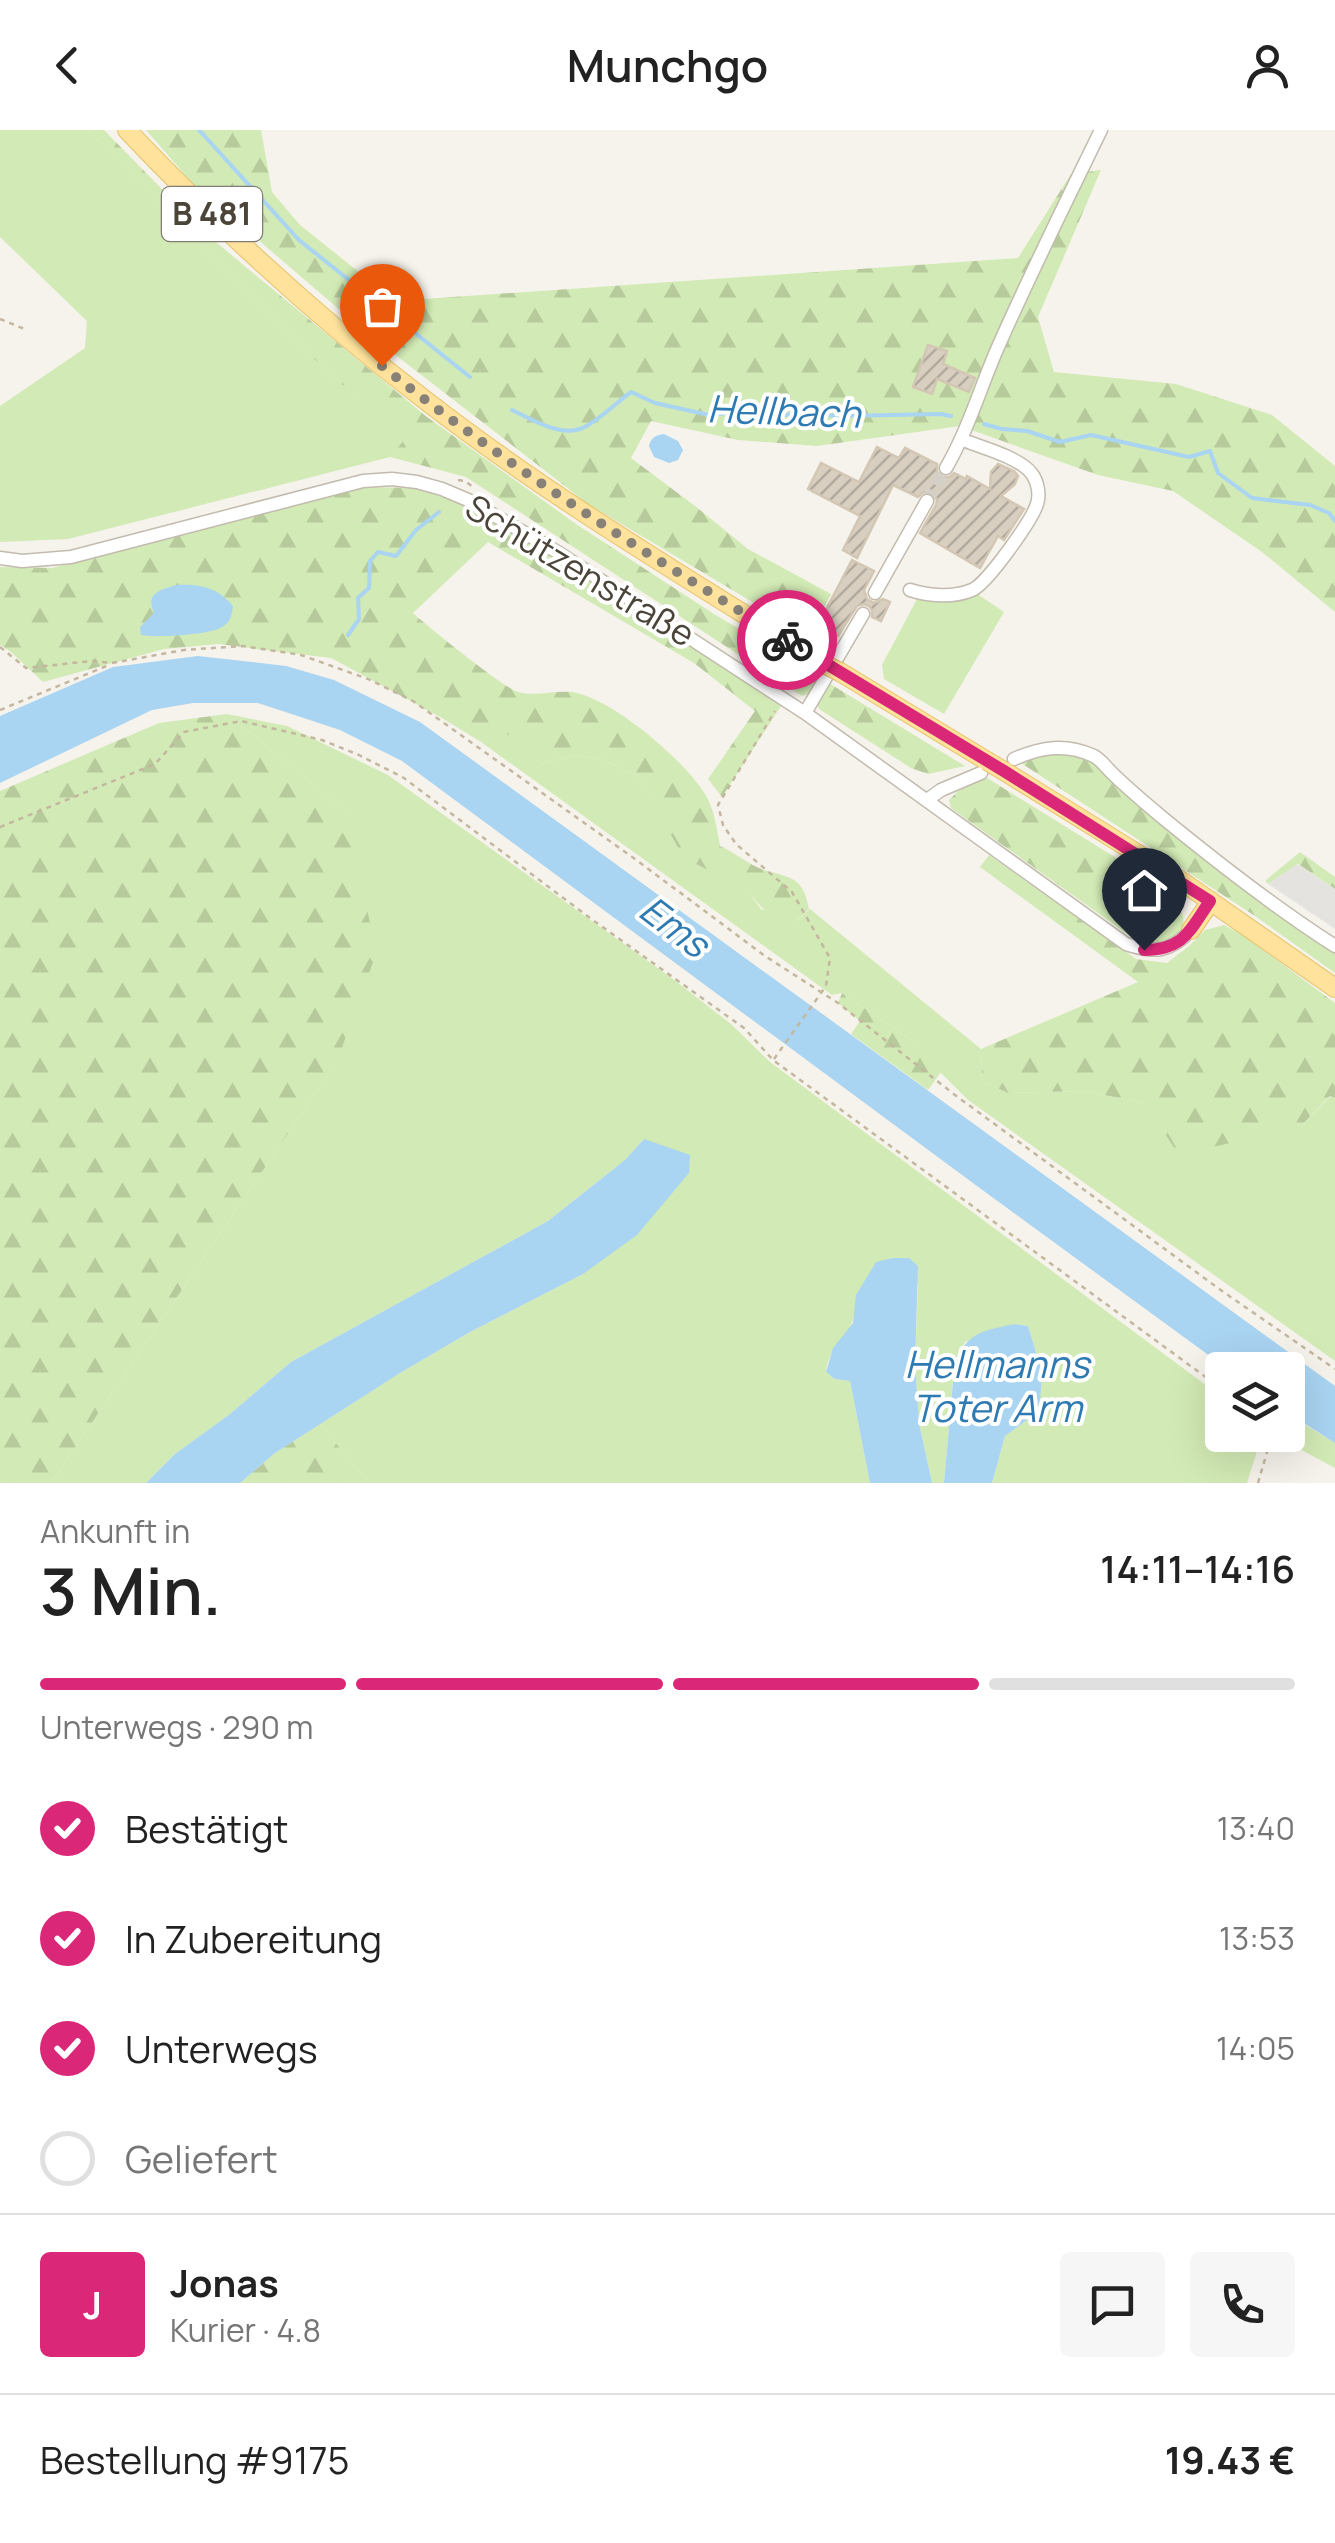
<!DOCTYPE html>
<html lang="de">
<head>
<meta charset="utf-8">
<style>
	body { margin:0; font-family:Manrope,sans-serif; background:#f6f6f6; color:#222; height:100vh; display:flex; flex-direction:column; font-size:38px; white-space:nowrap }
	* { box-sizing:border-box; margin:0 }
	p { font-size:32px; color:#767676 }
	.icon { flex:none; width:55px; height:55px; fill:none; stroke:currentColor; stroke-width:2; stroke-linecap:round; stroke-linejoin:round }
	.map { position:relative; height:1353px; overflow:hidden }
	.details { display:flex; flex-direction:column; background:#fff; flex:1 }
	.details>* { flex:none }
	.tools { position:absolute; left:1205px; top:1222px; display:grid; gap:20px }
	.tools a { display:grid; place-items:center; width:100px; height:100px; border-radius:10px; background:#fff; box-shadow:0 10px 40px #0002; font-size:50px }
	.pin { position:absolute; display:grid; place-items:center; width:85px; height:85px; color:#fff; margin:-102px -42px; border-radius:50% 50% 50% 0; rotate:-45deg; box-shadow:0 0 10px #0007 }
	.pin .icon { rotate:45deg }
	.courier { position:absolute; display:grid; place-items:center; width:100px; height:100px; margin:-50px; border:8px solid #db2777; border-radius:50%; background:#fff; color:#222; box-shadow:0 2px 12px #0007 }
	.overview em { font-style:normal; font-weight:600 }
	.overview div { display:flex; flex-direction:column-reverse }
	.overview { display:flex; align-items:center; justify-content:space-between; height:170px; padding:0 40px }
	h1 { font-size:65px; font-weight:600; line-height:75px }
	.bar { display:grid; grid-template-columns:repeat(4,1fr); gap:15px 10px; align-content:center; height:120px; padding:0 40px }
	.bar i { height:12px; border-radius:8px; background:#e0e0e0 }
	.bar .active { background:#db2777 }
	.bar p { grid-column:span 4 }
	.line { display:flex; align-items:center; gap:25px; padding:0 40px; border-top:2px solid #e0e0e0 }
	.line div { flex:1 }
	.round { display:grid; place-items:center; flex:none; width:105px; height:105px; border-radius:10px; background:#f6f6f6 }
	ol { padding:0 40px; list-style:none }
	li { display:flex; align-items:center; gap:30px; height:110px }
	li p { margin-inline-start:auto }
	li .icon { padding:10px; border-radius:50%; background:#db2777; color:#fff; stroke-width:4 }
	li:last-child { color:#767676 }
	li i { width:55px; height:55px; border:5px solid #e0e0e0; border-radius:50% }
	header { display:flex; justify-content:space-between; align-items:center; height:130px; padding:0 40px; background:#fff; font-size:45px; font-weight:600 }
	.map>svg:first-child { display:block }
</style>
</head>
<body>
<header><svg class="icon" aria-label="back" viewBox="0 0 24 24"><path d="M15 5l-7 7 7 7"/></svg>Munchgo<svg class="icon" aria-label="person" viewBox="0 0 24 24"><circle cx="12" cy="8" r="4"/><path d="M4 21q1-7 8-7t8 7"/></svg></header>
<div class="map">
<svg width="1335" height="1353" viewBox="0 0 1335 1353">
	<defs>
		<pattern id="forest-firs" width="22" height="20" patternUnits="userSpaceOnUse" patternTransform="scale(2.5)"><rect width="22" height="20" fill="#d2eab5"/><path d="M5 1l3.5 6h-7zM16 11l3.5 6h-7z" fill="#b6ca9c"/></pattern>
		<pattern id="building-hatch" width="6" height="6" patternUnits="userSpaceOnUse" patternTransform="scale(2.5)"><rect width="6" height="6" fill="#d8cfc1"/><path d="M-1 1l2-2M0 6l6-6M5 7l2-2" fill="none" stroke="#b1aa9e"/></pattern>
	</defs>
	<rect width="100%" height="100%" fill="#f6f3ec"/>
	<path fill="#d2eab5" d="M0,0H88L333,248L411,303L390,327L68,409L0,412V276L85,218L87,191L0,107Z
		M976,463L1004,482L944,584L884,549L882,535L917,469H956Z
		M227,584L287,596L388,645L673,849L731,894L770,932L1222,1267V1305H1262L1247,1353H992L1005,1306L1031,1287L1042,1242L1028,1196L1014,1194L965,1212L955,1230L944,1353H932L919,1293L915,1235L918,1154L857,1164C856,1172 856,1182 853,1190C847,1209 830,1214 826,1241L835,1249L850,1251L870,1353H369L320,1294L400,1243L470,1202L583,1144L644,1009L625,1030L548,1091L291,1232L230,1284L175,1324L146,1353H51L337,931L348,683Z
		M500,597L542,634L574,625L604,630L635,645L651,663L685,728L745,758L761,779L793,794L810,779L981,919L982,951L1008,963L1084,961L1145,973L1301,996L1331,966L1335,968V1231L968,970L931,933L916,913L842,863L832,865L481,612Z
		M1168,764C1172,768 1176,772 1179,777C1198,807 1153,825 1130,806Z
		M1263,774L1326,818L1335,822V843L1255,786Z
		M1294,1288L1335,1313V1338L1281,1309L1283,1305H1288V1299Z"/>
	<path fill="url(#forest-firs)" d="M88,0H104L206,104L427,287L576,394L714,484L820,547L809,564L802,566L466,347L390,327L410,303L333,248Z
		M146,0H261L272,62L300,95L395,171L1018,128L1071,44L1101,40L1038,187L1054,242L1176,254L1272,285L1335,336V482L1262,422L1173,361L1098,345L960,296L817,316L738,310L651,291L631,328L695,376L748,419L831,464L809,506L588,374L362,199L193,54Z
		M367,357L415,358L465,374L656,492L781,576L722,667L708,649L755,581L694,533L488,412L413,483C427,496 504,558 518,562C536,567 554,560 572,562C612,568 684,630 705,664C714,678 717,699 720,716C734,722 751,736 764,740C792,748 803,747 809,779L793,794H777L744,758L684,728L671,705L651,663L635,645L604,630L574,625L542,634L500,598L481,612L442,588L331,528L219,514L164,519L43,552L11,522L0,515V437L52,438Z
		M827,552L965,636L928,644L911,638L819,579L817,573Z
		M227,584L348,683L376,824L337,931L51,1353H0V661L159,593Z
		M1057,623L1071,625L1097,634L1263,774L1255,786L1021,633L1037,626Z
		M987,648L1152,750L1168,764L1130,806L951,678L949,670L959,660Z
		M1300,722L1335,747V759L1298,734L1268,754L1265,751Z
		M989,725L1136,829L1167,833L1189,816L1205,800L1224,795L1243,805L1335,873V968L1330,966L1301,996L1179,1025L1145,973L1084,961L1008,963L982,951L981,919L1138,852L980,737Z
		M842,863L916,913L941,942L928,960L851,904L860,891L838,873Z
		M320,1294L369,1353H240L275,1323Z"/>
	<path fill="#e5e3e0" d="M1297,734L1335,759V799L1268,754Z"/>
	<path fill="#a9d4f2" d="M664,304L678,311L683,320L678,330L669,333L654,327L649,316C651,308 655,305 664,304Z
		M176,455C200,454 217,457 233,476C232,485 230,493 222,497C210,505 155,508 141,505L140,497L154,483C145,463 160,460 176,455Z
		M198,526L286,536L334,550L420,592L1335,1256V1313L1288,1283V1240H1229L981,1059L402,631L340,600L258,573H193L152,580L0,653V586L113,537Z
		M644,1009L690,1025L689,1043L637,1105L583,1144L470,1202L400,1243L275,1323L240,1353H146L175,1324L230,1284L291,1232L548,1091L625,1030Z
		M893,1128H909L918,1136L915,1235L919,1293L932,1353H870L850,1251L835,1249L826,1242L833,1218L853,1193L856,1165L876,1132Z
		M1014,1194L1028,1196L1042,1242L1040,1273L1031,1287L1005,1306L992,1353H944L955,1230C970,1201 984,1201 1014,1194Z"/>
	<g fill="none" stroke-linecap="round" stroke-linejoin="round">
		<path stroke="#a9d4f2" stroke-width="4" d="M199,0L299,110L470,247
			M512,280C530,289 559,306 580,299C595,294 617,272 631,262L655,273L709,285L737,282L778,286L799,283L841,286L941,284L951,286
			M984,294L1002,299L1027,301L1060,312L1091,305L1189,327L1210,321L1218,343L1252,368L1310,375L1329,383L1335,391
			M348,505L359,489L358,468L369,458L370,431L378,422L396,426L416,400L439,382"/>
	</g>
	<path fill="url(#building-hatch)" stroke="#d3c7b4" stroke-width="2.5" d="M928,215L947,221L943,234L975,248L969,262L937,249L932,264L913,257Z
		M877,317L899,328L905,318L937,334V342L942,347H950L954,343L966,349L967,346L990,359L991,342L998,334L1014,341L1018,346L1015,354L1001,366L1024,379L1004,410L998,406L980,438L920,403L936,375L937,370L933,363L923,362L918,367L893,355L857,428L843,420L860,386L808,359L821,333L859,352Z
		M852,430L874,441L864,460L867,469L874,473L883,469L890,472L881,491L872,487V480L869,476L864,474L857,476L838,506L818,495Z"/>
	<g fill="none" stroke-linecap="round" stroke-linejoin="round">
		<path stroke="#d4d0c8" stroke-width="12" stroke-dasharray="12 6" stroke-linecap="butt" d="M927,371L946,338"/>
		<g stroke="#c2bbae" stroke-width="15">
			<path id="minor" d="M946,338C967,302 979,262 995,224C1028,148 1065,74 1101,0
				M0,428L22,431L71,427L363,351L392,349L417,352L442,359L468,370L559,423L805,583L1126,814C1154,823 1170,823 1191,800
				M910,460C929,466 953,468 972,460C987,454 1032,390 1037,374C1040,365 1038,352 1032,344C1021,328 981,317 963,310
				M875,463L927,371
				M805,583L863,484
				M1014,629C1041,617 1066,613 1094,626C1101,630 1105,636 1111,642C1127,658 1145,673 1163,688C1218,733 1274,777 1335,816
				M927,670L941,660L981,643"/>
		</g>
		<g stroke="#e6c16a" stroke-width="20">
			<path id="major" d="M127,0C219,97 319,189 425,270C551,368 689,449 824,534
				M840,542L987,631
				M1004,641L1180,750L1335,858
				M1191,800L1211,771"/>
		</g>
		<path stroke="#c4b79f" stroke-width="2.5" stroke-dasharray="5 5" stroke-linecap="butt" d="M0,189L27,200
			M458,350L465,351L473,357
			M0,517L26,538L92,531L112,533L184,520L243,516L301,525L368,549L413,571L635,729L765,826L838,873L955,965L1222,1161L1335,1239
			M0,580L109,535
			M0,697L155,634L184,602L241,591L322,610L359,625L404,648L590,788L744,898L773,930L1222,1259
			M774,929L826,856L830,828L792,762L736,714L723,695L718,675L775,581
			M1258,1353L1272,1305"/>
		<use href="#minor" stroke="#fff" stroke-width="12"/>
		<use href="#major" stroke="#ffe39c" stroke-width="18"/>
		<g stroke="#e6c16a" stroke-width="20" stroke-linecap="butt">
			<path id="major-bridge" d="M824,534L840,542
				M987,631L1004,641"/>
		</g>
		<use href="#major-bridge" stroke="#ffe39c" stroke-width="18"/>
	</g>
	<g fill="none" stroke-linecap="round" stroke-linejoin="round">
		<path stroke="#878178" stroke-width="10" stroke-dasharray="0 18" d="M382,236C509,338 648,425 787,510"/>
		<path stroke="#db2777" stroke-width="12" d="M787,510L1004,641L1210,771C1190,800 1184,820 1144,820"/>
	</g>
	<g text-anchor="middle" stroke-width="8" stroke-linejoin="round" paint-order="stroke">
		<rect fill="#fff" stroke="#817c74" stroke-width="2.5" x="162" y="57" width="100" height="54" rx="8"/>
		<g font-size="32" font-weight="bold" fill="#4b4439">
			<text x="212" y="95">B 481</text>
		</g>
		<g font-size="35" fill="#4b4439" stroke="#fff">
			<text transform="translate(580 441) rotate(31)" y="12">Schützenstraße</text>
		</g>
		<g font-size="38" font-style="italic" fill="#2e7ab2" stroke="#fff">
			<text transform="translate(784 282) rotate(2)" y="13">Hellbach</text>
			<text transform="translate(674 797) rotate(37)" y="13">Ems</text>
			<text x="997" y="1248">Hellmanns<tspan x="997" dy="44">Toter Arm</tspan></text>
		</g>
	</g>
</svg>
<div class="tools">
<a><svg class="icon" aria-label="layers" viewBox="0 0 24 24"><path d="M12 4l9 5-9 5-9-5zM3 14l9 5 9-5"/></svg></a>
</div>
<div class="pin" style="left:382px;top:236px;background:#ea580c"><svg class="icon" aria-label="bag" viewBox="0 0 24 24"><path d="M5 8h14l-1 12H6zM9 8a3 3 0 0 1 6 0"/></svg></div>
<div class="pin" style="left:1144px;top:820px;background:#1f2937"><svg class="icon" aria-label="home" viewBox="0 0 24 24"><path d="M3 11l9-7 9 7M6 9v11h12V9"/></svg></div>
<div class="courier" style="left:787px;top:510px"><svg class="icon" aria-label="bike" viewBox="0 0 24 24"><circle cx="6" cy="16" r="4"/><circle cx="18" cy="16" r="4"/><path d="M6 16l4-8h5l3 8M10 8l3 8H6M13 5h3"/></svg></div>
</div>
<section class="details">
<div class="overview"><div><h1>3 Min.</h1><p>Ankunft in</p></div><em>14:11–14:16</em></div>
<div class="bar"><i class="active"></i><i class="active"></i><i class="active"></i><i></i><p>Unterwegs · 290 m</p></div>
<ol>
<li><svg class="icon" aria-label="check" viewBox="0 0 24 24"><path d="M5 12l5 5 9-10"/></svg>Bestätigt<p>13:40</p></li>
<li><svg class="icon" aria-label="check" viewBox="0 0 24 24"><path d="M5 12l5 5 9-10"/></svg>In Zubereitung<p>13:53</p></li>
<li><svg class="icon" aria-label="check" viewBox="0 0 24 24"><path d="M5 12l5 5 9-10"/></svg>Unterwegs<p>14:05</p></li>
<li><i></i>Geliefert</li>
</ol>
<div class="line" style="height:180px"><b class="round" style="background:#db2777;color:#fff">J</b><div><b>Jonas</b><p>Kurier · 4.8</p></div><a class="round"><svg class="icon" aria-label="chat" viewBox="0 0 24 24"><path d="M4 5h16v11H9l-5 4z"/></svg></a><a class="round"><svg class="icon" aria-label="phone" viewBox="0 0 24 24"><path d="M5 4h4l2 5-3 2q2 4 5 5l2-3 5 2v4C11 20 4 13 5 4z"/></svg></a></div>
<div class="line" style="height:130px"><div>Bestellung #9175</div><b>19.43 €</b></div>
</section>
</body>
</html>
